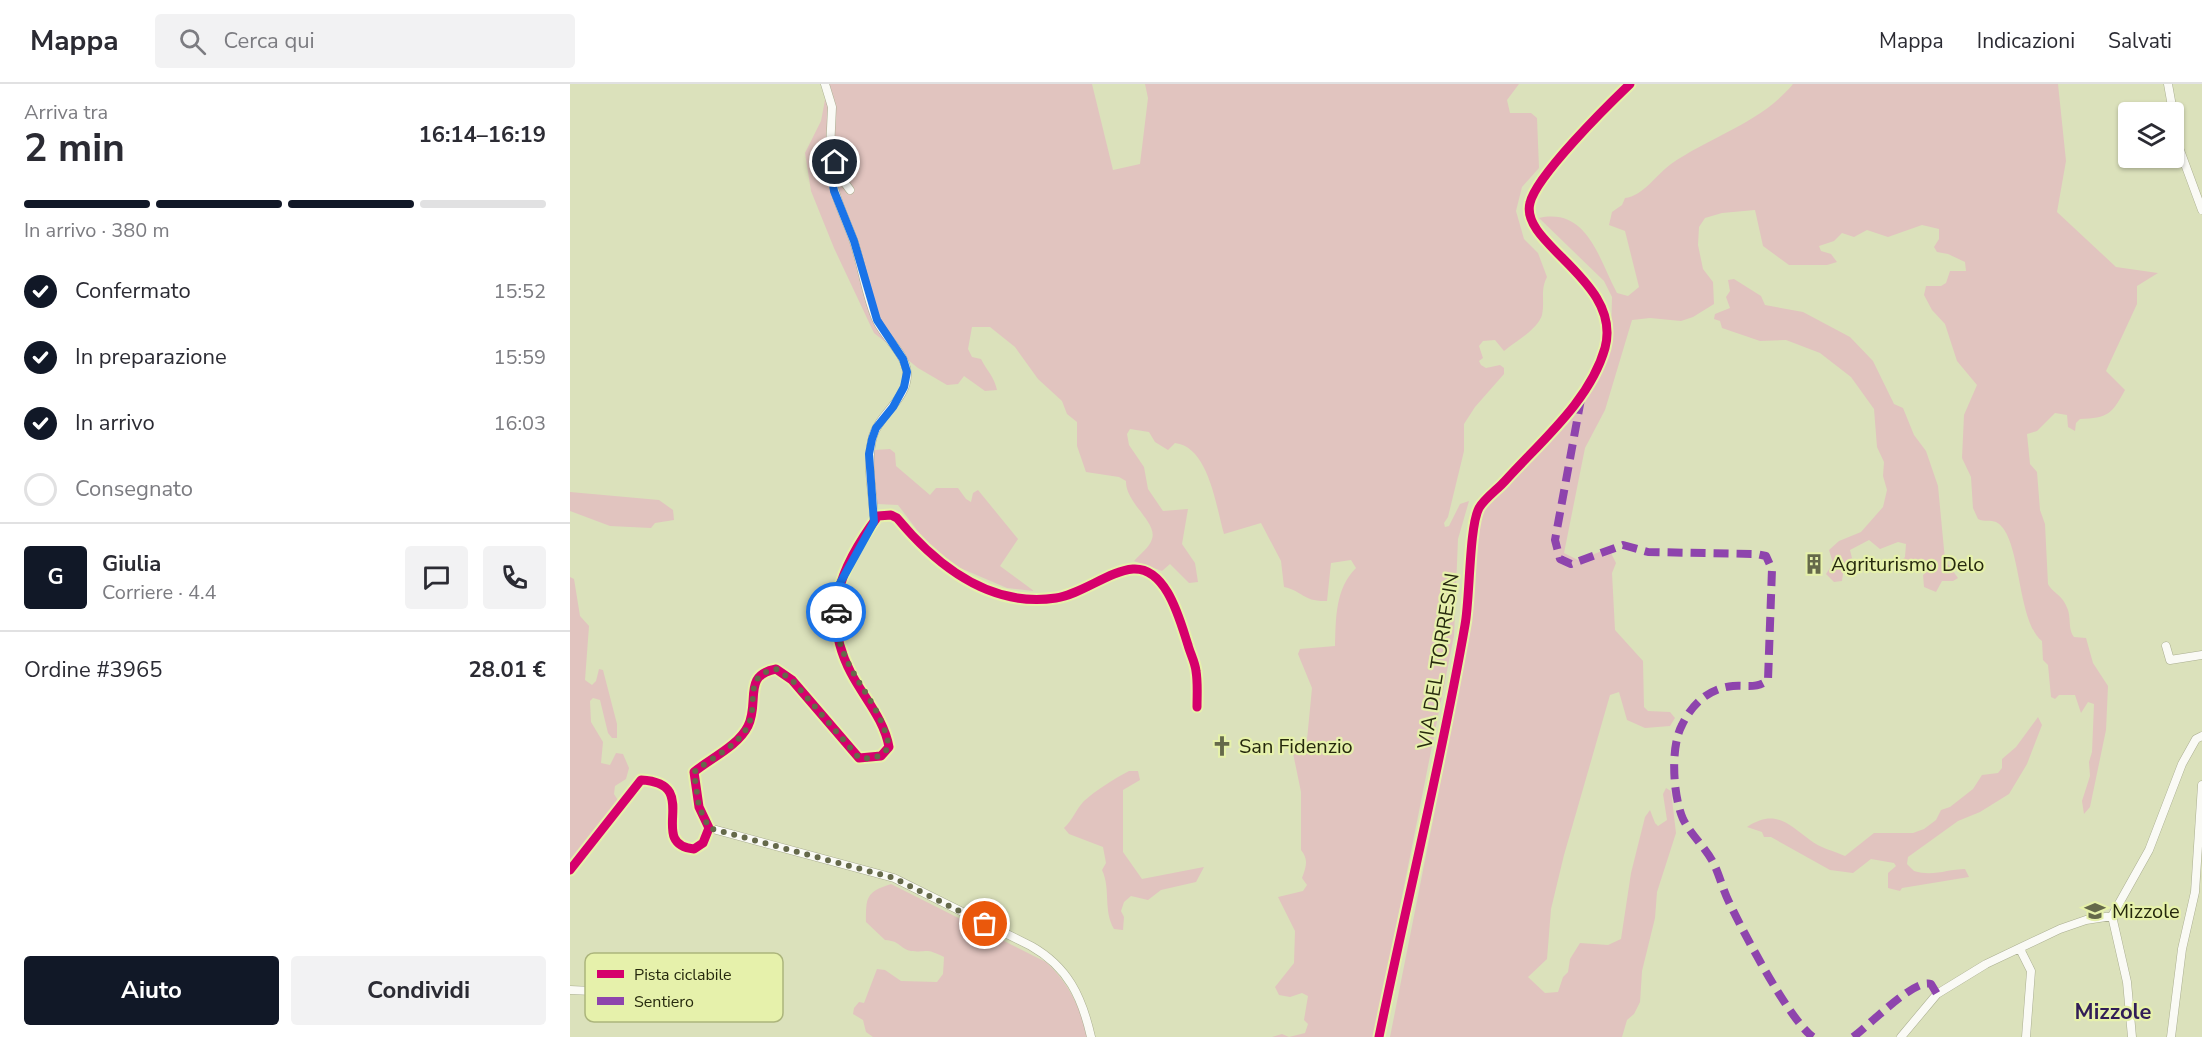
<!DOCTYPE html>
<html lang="it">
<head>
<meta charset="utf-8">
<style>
	body { margin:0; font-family:"Nunito Sans",sans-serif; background:#f2f2f3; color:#2b2b33; height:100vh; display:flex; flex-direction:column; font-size:22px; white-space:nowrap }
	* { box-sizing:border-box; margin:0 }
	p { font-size:20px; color:#7c7c81 }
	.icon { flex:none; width:33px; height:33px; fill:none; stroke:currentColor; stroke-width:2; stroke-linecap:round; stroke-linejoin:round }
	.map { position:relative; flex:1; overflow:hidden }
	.panel { display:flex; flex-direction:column; background:#fff; width:570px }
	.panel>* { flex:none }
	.tools { position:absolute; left:1548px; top:18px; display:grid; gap:12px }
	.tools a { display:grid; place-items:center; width:66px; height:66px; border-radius:6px; background:#fff; box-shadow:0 2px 4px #0004; font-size:30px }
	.pin { position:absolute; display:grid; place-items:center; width:51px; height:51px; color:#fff; margin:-26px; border:3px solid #fff; border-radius:50%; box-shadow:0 2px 6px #0007 }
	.courier { position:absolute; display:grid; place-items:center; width:60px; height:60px; margin:-30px; border:4px solid #1a73e8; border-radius:50%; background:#fff; color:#222; box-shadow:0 2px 8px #0007 }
	.head em { font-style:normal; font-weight:700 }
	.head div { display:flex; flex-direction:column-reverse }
	.head { display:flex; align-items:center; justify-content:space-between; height:102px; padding:0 24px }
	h1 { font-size:39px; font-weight:700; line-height:45px }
	.bar { display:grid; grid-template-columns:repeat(4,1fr); gap:9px 6px; align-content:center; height:72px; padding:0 24px }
	.bar i { height:8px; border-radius:4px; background:#e1e1e2 }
	.bar .active { background:#111827 }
	.bar p { grid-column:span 4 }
	.line { display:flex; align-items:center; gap:15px; padding:0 24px; border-top:2px solid #e1e1e2 }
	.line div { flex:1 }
	.round { display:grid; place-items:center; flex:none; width:63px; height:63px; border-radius:6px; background:#f2f2f3 }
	ol { padding:0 24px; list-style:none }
	li { display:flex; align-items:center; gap:18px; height:66px }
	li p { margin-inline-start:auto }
	li .icon { padding:6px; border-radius:50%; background:#111827; color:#fff; stroke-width:4 }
	li:last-child { color:#7c7c81 }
	li i { width:33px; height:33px; border:3px solid #e1e1e2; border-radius:50% }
	.button { display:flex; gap:12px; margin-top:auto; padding:12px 24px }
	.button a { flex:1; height:69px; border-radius:6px; background:#111827; color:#fff; font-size:24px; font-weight:700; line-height:69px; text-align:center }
	.button a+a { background:#f2f2f3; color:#2b2b33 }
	header { display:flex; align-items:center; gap:36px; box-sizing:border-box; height:84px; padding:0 30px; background:#fff; border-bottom:2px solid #e1e1e2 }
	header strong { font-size:28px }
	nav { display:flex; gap:33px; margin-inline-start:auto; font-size:21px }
	.search { width:420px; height:54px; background:#f2f2f3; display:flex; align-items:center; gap:15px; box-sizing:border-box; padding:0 21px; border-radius:6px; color:#7c7c81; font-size:22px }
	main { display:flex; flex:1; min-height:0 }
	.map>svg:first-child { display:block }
</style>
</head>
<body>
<header>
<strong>Mappa</strong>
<div class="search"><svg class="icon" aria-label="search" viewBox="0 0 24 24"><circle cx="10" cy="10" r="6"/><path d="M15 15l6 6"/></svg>Cerca qui</div>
<nav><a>Mappa</a><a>Indicazioni</a><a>Salvati</a></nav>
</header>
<main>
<section class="panel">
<div class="head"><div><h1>2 min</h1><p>Arriva tra</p></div><em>16:14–16:19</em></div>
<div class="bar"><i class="active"></i><i class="active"></i><i class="active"></i><i></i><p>In arrivo · 380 m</p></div>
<ol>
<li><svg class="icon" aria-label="check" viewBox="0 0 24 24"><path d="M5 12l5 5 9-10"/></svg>Confermato<p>15:52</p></li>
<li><svg class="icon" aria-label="check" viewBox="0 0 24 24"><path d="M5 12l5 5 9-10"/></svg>In preparazione<p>15:59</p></li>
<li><svg class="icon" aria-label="check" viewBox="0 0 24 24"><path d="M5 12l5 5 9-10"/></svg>In arrivo<p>16:03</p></li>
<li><i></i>Consegnato</li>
</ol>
<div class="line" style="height:108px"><b class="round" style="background:#111827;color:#fff">G</b><div><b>Giulia</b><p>Corriere · 4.4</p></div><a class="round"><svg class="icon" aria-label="chat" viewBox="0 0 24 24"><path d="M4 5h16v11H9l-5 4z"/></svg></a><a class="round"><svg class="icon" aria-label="phone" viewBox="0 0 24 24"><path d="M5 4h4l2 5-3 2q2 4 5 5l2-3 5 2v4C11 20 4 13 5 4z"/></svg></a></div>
<div class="line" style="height:78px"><div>Ordine #3965</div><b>28.01 €</b></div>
<div class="button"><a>Aiuto</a><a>Condividi</a></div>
</section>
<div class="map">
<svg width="1632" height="953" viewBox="0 0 1632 953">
	<rect width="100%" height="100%" fill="#dbe1bb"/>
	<path fill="#e1c4bf" d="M258,0H522L543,86L570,80L578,14L575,0H949L937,16L940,29H961L967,34L969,84L952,103L946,127L954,155L968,169L977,193C970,206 975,217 972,231C968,245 945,258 934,267L925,256L913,257L909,262L913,274L909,277L911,281L916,284L930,281L934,284V290L905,323L894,340V367L878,433L874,439L875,443L879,442L890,420L899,417L888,455L884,552L804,953H702L712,950L719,953L735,949L738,940L734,936L738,912L732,909L720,913L709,911L705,903L724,879L725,847L708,813L733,807L737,801L732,794C736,783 739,776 731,766V708L723,669L736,666L742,604L728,570L730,565L765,562C766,534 765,505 786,484L781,476L761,479L757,517C733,518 733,507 714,503L711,477L691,439L654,450C646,423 639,363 605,359L598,366L585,358L579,348L560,345L557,350L559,361L574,383L578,405L593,427L618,425L612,460L625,479L628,498L619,499L600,480L592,487L564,477C569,471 580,463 582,455C588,439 555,418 556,397L549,393L516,388L507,362V338L497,330L492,317L468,295L445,263L420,243H402L398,265L402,273L411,275C417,287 424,292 427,306L415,307L394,292L388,300L377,301L348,284L304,249L264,164L241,107L235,69L251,37Z
		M1223,0H1488L1496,77L1487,128L1546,183L1588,189L1567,202V220L1536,287L1555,306C1542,330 1538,334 1510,335L1506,339L1505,347L1498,343L1497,331L1485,329L1467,347L1457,350L1460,380L1467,388L1470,426L1475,440L1478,500C1484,511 1492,509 1498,526C1501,535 1498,546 1504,553L1516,554L1523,579L1538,602L1536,646L1520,723L1514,730L1512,717L1520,692L1519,678L1522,668L1524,620L1518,618L1511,629L1505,611H1489L1485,615L1481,613L1478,581L1473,576L1472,557C1446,537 1452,451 1426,438C1421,436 1414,438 1408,435L1403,424L1401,393L1392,374L1394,331L1407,301L1387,277L1375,240L1362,226L1354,211L1356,202H1371L1376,199L1380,187H1396L1395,178L1378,170L1367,168L1364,163L1369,155V145L1352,141L1318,153L1297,146L1284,153L1272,149L1264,157L1249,162L1251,167L1261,170L1267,178L1257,181H1219L1193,162L1185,126L1152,129L1135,134L1129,143L1128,161L1133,185L1143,198L1144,220L1123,233L1111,237L1080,234L1062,236L1035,326L1015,364L994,469L1008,476L1032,467H1040L1046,479L1042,489L1045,546L1073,577L1074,623L1078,627L1100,628L1105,634L1100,642L1075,644L1057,636L1049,608L1040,611L994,771L981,825L977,875L958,893L975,909L988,908L993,893L998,888L1000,875L1010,859L1038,861L1051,855L1061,789L1075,733L1080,726L1085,739L1088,742L1097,736L1093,710L1096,704L1101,707L1106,749L1087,808L1085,834L1072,887L1070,918L1064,930L1057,936L1052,953H820L900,549L905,451L913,418L928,396L1014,305L1041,251L1042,213L1034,197L969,134C1018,123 1029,176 1047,209L1058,212L1069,203L1055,147L1039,141L1042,128L1052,121L1055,114C1073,112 1086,91 1101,80C1141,52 1191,39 1223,0Z
		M1164,195L1191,212L1195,221L1233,228L1280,253L1303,277L1324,320L1333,324L1344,351L1356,367L1368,402L1375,476L1388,494L1383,497H1372L1366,508L1354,503L1353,491L1359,486L1357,480H1348L1343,488L1329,484L1328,480L1335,473L1336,460L1328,458L1310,465L1299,456L1280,466L1282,474L1274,482L1272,497L1264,498L1256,490L1263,479L1259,466L1269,457L1291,448L1313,423L1317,406L1313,392L1314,378L1307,363L1304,325L1281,293L1250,269L1216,256L1190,257L1152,244L1150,237L1144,235L1145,230L1160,224L1156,213L1160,207L1158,196Z
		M320,365L325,369L326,382L360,411L366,404H388L396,415L401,418L403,409L408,406L448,455L430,482L464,507L437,504L369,475L328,421L307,420L301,389L304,366Z
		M0,408L89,416L103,426L104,436L85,439L81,444L40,442L0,427Z
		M0,493L4,495L10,532L19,542L15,596L22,601L26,597L29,585L33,586L47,640V654H42L38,649L30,616L23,614L20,617L21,638L33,658L31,679L40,681L46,669L53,670L59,684L56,695L45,702L44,710L49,718L0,783Z
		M1468,633L1472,641L1457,680L1439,710L1410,728L1388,737L1338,773L1337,780L1344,787C1363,793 1378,785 1395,785L1399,793L1332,804L1330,807L1318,804V789L1326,782L1324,779L1301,775L1283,789L1260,786L1201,753H1194L1192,748L1177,743C1205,725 1217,739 1240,756C1250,764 1264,767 1275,772L1304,749H1343L1354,745L1366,736L1371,726L1380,723L1403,705L1412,691L1428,689L1432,684V675L1446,663Z
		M559,687H568L570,696L553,706V768L572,795L634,783L626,798L591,806L578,816L561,812L554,818L551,827L554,833L553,846L544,845C533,826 541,805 532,786L536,779L533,763L499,750L494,744C503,736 506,725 514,717C525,707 545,694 559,687Z
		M321,800L476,878C500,900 509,923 519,953H303L296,948L293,936L283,930L284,924L289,918L294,919L307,885L315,886L331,897L367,898L373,890L374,873C354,863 359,869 341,867C330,865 331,857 315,856L296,838C296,813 296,808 321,800Z"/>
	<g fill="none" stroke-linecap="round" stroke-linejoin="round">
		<g stroke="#aaae90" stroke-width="9">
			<path id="minor" d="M255,0L262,23L260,66L269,91
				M1598,0L1603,28
				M1604,33L1608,61L1632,126
				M280,106L269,91L262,94C265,116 277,137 284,158C292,182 297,216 307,237C315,254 336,270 337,289C338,315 310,329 303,352C295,381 304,409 304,438
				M1596,562L1600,576L1632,571
				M139,744L324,794L461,862C498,883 512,913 521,953
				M0,786L71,696C134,699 75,760 124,765L133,759L139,744L129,723L124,688C141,674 168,662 178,642C190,618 172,591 206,585L222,596L289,674L311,672L319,663C314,635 294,614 281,589C250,530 270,483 308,432L321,431L327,434C366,481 420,524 486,514C512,510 539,487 563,485C597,483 610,537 618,561C620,569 625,578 626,587C628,599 627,611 627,623
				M1450,865L1461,887L1456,953
				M0,906L66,909L67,925
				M809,953C837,815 871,680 895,541C900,515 899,443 909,424C915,414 928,405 935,397C971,357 1020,317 1035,264C1053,197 949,160 960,119C966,92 1037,22 1060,0
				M1331,953L1367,910L1416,880L1490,845L1516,836L1542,832
				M1562,953L1557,898L1542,832L1579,766L1612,680L1626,655L1632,652
				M1601,953L1612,865L1625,808L1632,701"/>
		</g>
		<use href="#minor" stroke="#fafaf5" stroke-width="8"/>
		<path stroke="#8e44ad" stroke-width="8" stroke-dasharray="15 8" stroke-linecap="butt" d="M1011,315L985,456L990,475L1001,480L1053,461L1078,468L1187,470L1196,472L1202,485L1198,596C1187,605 1177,601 1163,602C1139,604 1122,620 1112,641C1100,663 1103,712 1113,735C1121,751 1136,764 1144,780C1150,793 1153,806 1159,818C1173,848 1220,937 1243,953
			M1283,953C1299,942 1344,894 1361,900L1367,910"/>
		<g stroke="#e6f1ab" stroke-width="13">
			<path id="cycleway" d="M0,786L71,696C134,699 75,760 124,765L133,759L139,744L129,723L124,688C141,674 168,662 178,642C190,618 172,591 206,585L222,596L289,674L311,672L319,663C314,635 294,614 281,589C250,530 270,483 308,432L321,431L327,434C366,481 420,524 486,514C512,510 539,487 563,485C597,483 610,537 618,561C620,569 625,578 626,587C628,599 627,611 627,623
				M809,953C837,815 871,680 895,541C900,515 899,443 909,424C915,414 928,405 935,397C971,357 1020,317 1035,264C1053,197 949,160 960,119C966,92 1037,22 1060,0"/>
		</g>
		<use href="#cycleway" stroke="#d6006c" stroke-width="9"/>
	</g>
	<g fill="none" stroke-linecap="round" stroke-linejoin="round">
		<path stroke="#65694a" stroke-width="6" stroke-dasharray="0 10.8" d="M266,528C264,584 311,613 319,663C310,674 303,675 289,674L222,596L206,585C172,591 189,618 178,642C168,662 141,674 124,688L129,723L139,744L324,794L415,840"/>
		<path stroke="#1a73e8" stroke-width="8" d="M265,78L269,91L262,94L264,107L284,157L307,236L333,275L337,288L334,303L323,323L306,344L302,355L299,370L304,438L269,501L266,528"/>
	</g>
	<defs>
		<g id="building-bare" transform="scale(1.62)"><path d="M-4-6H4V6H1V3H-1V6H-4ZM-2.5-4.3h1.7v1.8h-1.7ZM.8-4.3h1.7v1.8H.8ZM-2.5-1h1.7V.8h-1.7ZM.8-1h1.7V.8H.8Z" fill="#65694a" stroke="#e6f1ab" stroke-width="2.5" paint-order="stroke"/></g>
		<g id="church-bare" transform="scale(1.62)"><path d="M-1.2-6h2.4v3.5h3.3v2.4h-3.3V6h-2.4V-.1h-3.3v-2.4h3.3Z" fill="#65694a" stroke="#e6f1ab" stroke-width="2.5" paint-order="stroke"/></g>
		<g id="school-bare" transform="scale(1.62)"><path d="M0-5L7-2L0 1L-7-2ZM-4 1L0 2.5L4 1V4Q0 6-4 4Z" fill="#65694a" stroke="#e6f1ab" stroke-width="2.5" paint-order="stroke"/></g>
	</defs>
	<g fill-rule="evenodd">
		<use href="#building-bare" x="1244" y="480"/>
		<use href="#church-bare" x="652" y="662"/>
		<use href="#school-bare" x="1525" y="827"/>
	</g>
	<g text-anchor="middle" stroke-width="4.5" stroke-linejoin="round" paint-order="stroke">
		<g font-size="20" fill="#26290d" stroke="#e6f1ab" text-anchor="start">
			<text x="1261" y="487">Agriturismo Delo</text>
			<text x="669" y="669">San Fidenzio</text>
			<text x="1542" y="834">Mizzole</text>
		</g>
		<g font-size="20" fill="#26290d" stroke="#e6f1ab">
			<text transform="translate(868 577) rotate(-81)" y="7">VIA DEL TORRESIN</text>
		</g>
		<g font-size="22" font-weight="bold" fill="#311d57" stroke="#e6f1ab">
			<text x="1543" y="935">Mizzole</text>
		</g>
	</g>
	<rect x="15" y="869" width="198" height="69" rx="9" fill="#e6f1ab" stroke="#acb57c" stroke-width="1.5"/>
	<rect x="27" y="886" width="27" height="8" fill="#d6006c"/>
	<rect x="27" y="913" width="27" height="8" fill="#8e44ad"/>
	<g font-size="16" fill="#26290d">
		<text x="64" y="896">Pista ciclabile</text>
		<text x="64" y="923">Sentiero</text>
	</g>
</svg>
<div class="tools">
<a><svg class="icon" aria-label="layers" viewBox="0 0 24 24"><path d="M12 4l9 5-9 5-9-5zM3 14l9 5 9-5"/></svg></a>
</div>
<div class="pin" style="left:415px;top:840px;background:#ea580c"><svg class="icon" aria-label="bag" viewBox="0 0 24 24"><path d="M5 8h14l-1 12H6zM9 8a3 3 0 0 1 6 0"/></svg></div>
<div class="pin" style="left:265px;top:78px;background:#1f2937"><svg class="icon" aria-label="home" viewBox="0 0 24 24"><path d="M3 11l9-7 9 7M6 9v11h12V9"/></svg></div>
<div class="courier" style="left:266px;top:528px"><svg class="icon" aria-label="car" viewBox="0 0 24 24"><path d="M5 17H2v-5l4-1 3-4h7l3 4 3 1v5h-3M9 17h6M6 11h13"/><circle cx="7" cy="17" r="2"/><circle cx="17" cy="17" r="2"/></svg></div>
</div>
</main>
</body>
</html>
